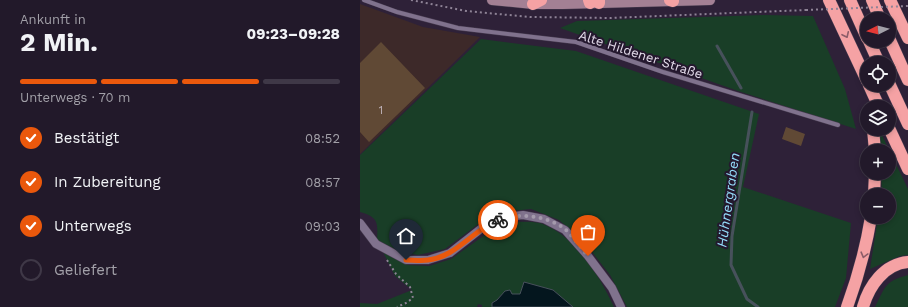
<!DOCTYPE html>
<html lang="de">
<head>
<meta charset="utf-8">
<style>
	body { margin:0; font-family:"Work Sans",sans-serif; background:#2a2232; color:#f1f3f6; height:100vh; display:flex; flex-direction:column; font-size:15px; white-space:nowrap }
	* { box-sizing:border-box; margin:0 }
	p { font-size:13px; color:#a2a0a8 }
	.icon { flex:none; width:22px; height:22px; fill:none; stroke:currentColor; stroke-width:2; stroke-linecap:round; stroke-linejoin:round }
	.map { position:relative; flex:1; overflow:hidden }
	.side { display:flex; flex-direction:column; background:#22192a; width:360px }
	.side>* { flex:none }
	.needle { width:26px; rotate:264deg }
	.controls { position:absolute; left:500px; top:12px; display:grid; gap:8px }
	.controls a { display:grid; place-items:center; width:36px; height:36px; border-radius:50%; background:#22192a; box-shadow:0 2px 6px #0003,0 0 0 1px #3f3847; font-size:20px }
	.pin { position:absolute; display:grid; place-items:center; width:34px; height:34px; color:#fff; margin:-41px -17px; border-radius:50% 50% 50% 0; rotate:-45deg; box-shadow:0 0 4px #0007 }
	.pin .icon { rotate:45deg }
	.courier { position:absolute; display:grid; place-items:center; width:40px; height:40px; margin:-20px; border:3px solid #ea580c; border-radius:50%; background:#fff; color:#222; box-shadow:0 1px 5px #0007 }
	.head em { font-style:normal; font-weight:700 }
	.head div { display:flex; flex-direction:column-reverse }
	.head { display:flex; align-items:center; justify-content:space-between; height:68px; padding:0 20px }
	h1 { font-size:26px; font-weight:700; line-height:30px }
	.bar { display:grid; grid-template-columns:repeat(4,1fr); gap:6px 4px; align-content:center; height:48px; padding:0 20px }
	.bar i { height:5px; border-radius:3px; background:#3f3847 }
	.bar .current { background:#ea580c }
	.bar p { grid-column:span 4 }
	ol { padding:0 20px; list-style:none }
	li { display:flex; align-items:center; gap:12px; height:44px }
	li p { margin-inline-start:auto }
	li .icon { padding:4px; border-radius:50%; background:#ea580c; color:#fff; stroke-width:4 }
	li:last-child { color:#a2a0a8 }
	li i { width:22px; height:22px; border:2px solid #3f3847; border-radius:50% }
	main { display:flex; flex:1; min-height:0 }
	.map>svg:first-child { display:block }
</style>
</head>
<body>
<main>
<section class="side">
<div class="head"><div><h1>2 Min.</h1><p>Ankunft in</p></div><em>09:23–09:28</em></div>
<div class="bar"><i class="current"></i><i class="current"></i><i class="current"></i><i></i><p>Unterwegs · 70 m</p></div>
<ol>
<li><svg class="icon" aria-label="check" viewBox="0 0 24 24"><path d="M5 12l5 5 9-10"/></svg>Bestätigt<p>08:52</p></li>
<li><svg class="icon" aria-label="check" viewBox="0 0 24 24"><path d="M5 12l5 5 9-10"/></svg>In Zubereitung<p>08:57</p></li>
<li><svg class="icon" aria-label="check" viewBox="0 0 24 24"><path d="M5 12l5 5 9-10"/></svg>Unterwegs<p>09:03</p></li>
<li><i></i>Geliefert</li>
</ol>
</section>
<div class="map">
<svg width="548" height="307" viewBox="0 0 548 307">
	<rect width="100%" height="100%" fill="#2e2138"/>
	<path fill="#3d2929" d="M0,4L63,27L120,37L0,154Z"/>
	<path fill="#193e27" d="M404,15L453,16L485,89L496,129L378,91L200,28L217,21Z
		M121,39L216,51L399,114L383,187L491,223L486,278L475,307H267L250,275L225,243L199,220L171,209L141,212L117,225L85,249L58,255L41,252L17,240C18,222 18,217 0,212V155Z
		M519,129L548,189V255L540,256L510,269L518,217H529V195H522L521,173H529V151H519Z
		M152,222C161,222 174,221 183,224C217,238 239,275 254,307H213L193,290L164,282L160,295H141L137,300L132,303V307H122V305L118,304L117,307H0V303L17,304L52,290L35,276L23,252L48,265L69,266L91,259L136,227Z
		M548,275V307H515C525,287 525,281 548,275Z"/>
	<path fill="#04161e" stroke="#47515b" d="M164,282L193,290L213,307H132V303L137,300L145,291L150,290L152,294H160Z"/>
	<g fill="none" stroke-linecap="round" stroke-linejoin="round">
		<path stroke="#47515b" stroke-width="3" d="M357,46L381,88
			M392,112L372,236L371,265L387,299L398,307"/>
	</g>
	<path fill="#604935" d="M21,42L65,88L9,142L0,132V63Z
		M426,127L445,134L441,146L422,139Z"/>
	<g fill="none" stroke-linecap="round" stroke-linejoin="round">
		<g stroke="#473c50" stroke-width="5">
			<path id="service" d="M4,0L37,12L98,28L216,42L303,72L478,125"/>
		</g>
		<g stroke="#473c50" stroke-width="9">
			<path id="minor" d="M0,223L16,244L46,260H68L90,253L127,224L145,217L163,215L184,219L205,230L228,256L252,288L261,307"/>
		</g>
		<g stroke="#473c50" stroke-width="11">
			<path id="secondary" d="M132,0L173,4H203L350,0"/>
		</g>
		<g stroke="#473c50" stroke-width="13">
			<path id="motorway" d="M229,0L230,3
				M310,0L313,1
				M469,0L507,81
				M490,0L507,38
				M512,0L520,19
				M530,0L548,38
				M239,3V0
				M173,4L181,0
				M529,38L548,80
				M509,41L519,63
				M529,83L548,124
				M509,85L519,107
				M529,128L548,169
				M513,129L515,151
				M514,195L515,173
				M487,307C498,277 506,248 511,217
				M503,307C509,286 524,264 548,262"/>
		</g>
		<path stroke="#8e8396" stroke-width="2" stroke-dasharray="2 3" stroke-linecap="butt" d="M51,0L106,11L170,17L250,18L446,10
			M27,260L36,274L50,287L53,298L46,303L37,307"/>
		<use href="#service" stroke="#80728d" stroke-width="4"/>
		<use href="#minor" stroke="#80728d" stroke-width="8"/>
		<use href="#secondary" stroke="#a38094" stroke-width="10"/>
		<use href="#motorway" stroke="#f5a2a4" stroke-width="12"/>
		<path stroke="#8e8396" stroke-width="2" stroke-dasharray="2 3" stroke-linecap="butt" d="M446,10L548,6"/>
	</g>
	<defs><path id="oneway-chevron" d="M-2-3.5L2.5 0L-2 3.5" fill="none" stroke-width="1.6" stroke-linecap="round" stroke-linejoin="round"/></defs>
	<g stroke="#8c5d69">
		<use href="#oneway-chevron" transform="translate(486 35) rotate(65)"/>
		<use href="#oneway-chevron" transform="translate(504 255) rotate(105)"/>
	</g>
	<g fill="none" stroke-linecap="round" stroke-linejoin="round">
		<path stroke="#a49aac" stroke-width="4" stroke-dasharray="0 7.2" d="M138,220C157,212 190,216 206,230C214,238 221,248 228,256"/>
		<path stroke="#ea580c" stroke-width="5" d="M46,260C53,260 61,261 68,260C96,257 113,230 138,220"/>
	</g>
	<g text-anchor="middle" stroke-width="4" stroke-linejoin="round" paint-order="stroke">
		<g font-size="11" fill="#c2b6bd">
			<text x="21" y="114">1</text>
		</g>
		<g font-size="13" fill="#e3dbea" stroke="#24182e">
			<text transform="translate(281 54) rotate(18)" y="5">Alte Hildener Straße</text>
		</g>
		<g font-size="14" font-style="italic" fill="#93dbf8" stroke="#24182e">
			<text transform="translate(368 200) rotate(-82)" y="5">Hühnergraben</text>
		</g>
	</g>
</svg>
<div class="controls">
<a><svg class="needle" viewBox="-14 -14 28 28"><path d="M0-13l5 13h-10z" fill="#e53935"/><path d="M0 13l5-13h-10z" fill="#a2a0a8"/></svg></a>
<a><svg class="icon" aria-label="locate" viewBox="0 0 24 24"><circle cx="12" cy="12" r="6"/><path d="M12 2v4M12 18v4M2 12h4M18 12h4"/></svg></a>
<a><svg class="icon" aria-label="layers" viewBox="0 0 24 24"><path d="M12 4l9 5-9 5-9-5zM3 14l9 5 9-5"/></svg></a>
<a>+</a>
<a>−</a>
</div>
<div class="pin" style="left:228px;top:256px;background:#ea580c"><svg class="icon" aria-label="bag" viewBox="0 0 24 24"><path d="M5 8h14l-1 12H6zM9 8a3 3 0 0 1 6 0"/></svg></div>
<div class="pin" style="left:46px;top:260px;background:#1f2937"><svg class="icon" aria-label="home" viewBox="0 0 24 24"><path d="M3 11l9-7 9 7M6 9v11h12V9"/></svg></div>
<div class="courier" style="left:138px;top:220px"><svg class="icon" aria-label="bike" viewBox="0 0 24 24"><circle cx="6" cy="16" r="4"/><circle cx="18" cy="16" r="4"/><path d="M6 16l4-8h5l3 8M10 8l3 8H6M13 5h3"/></svg></div>
</div>
</main>
</body>
</html>
